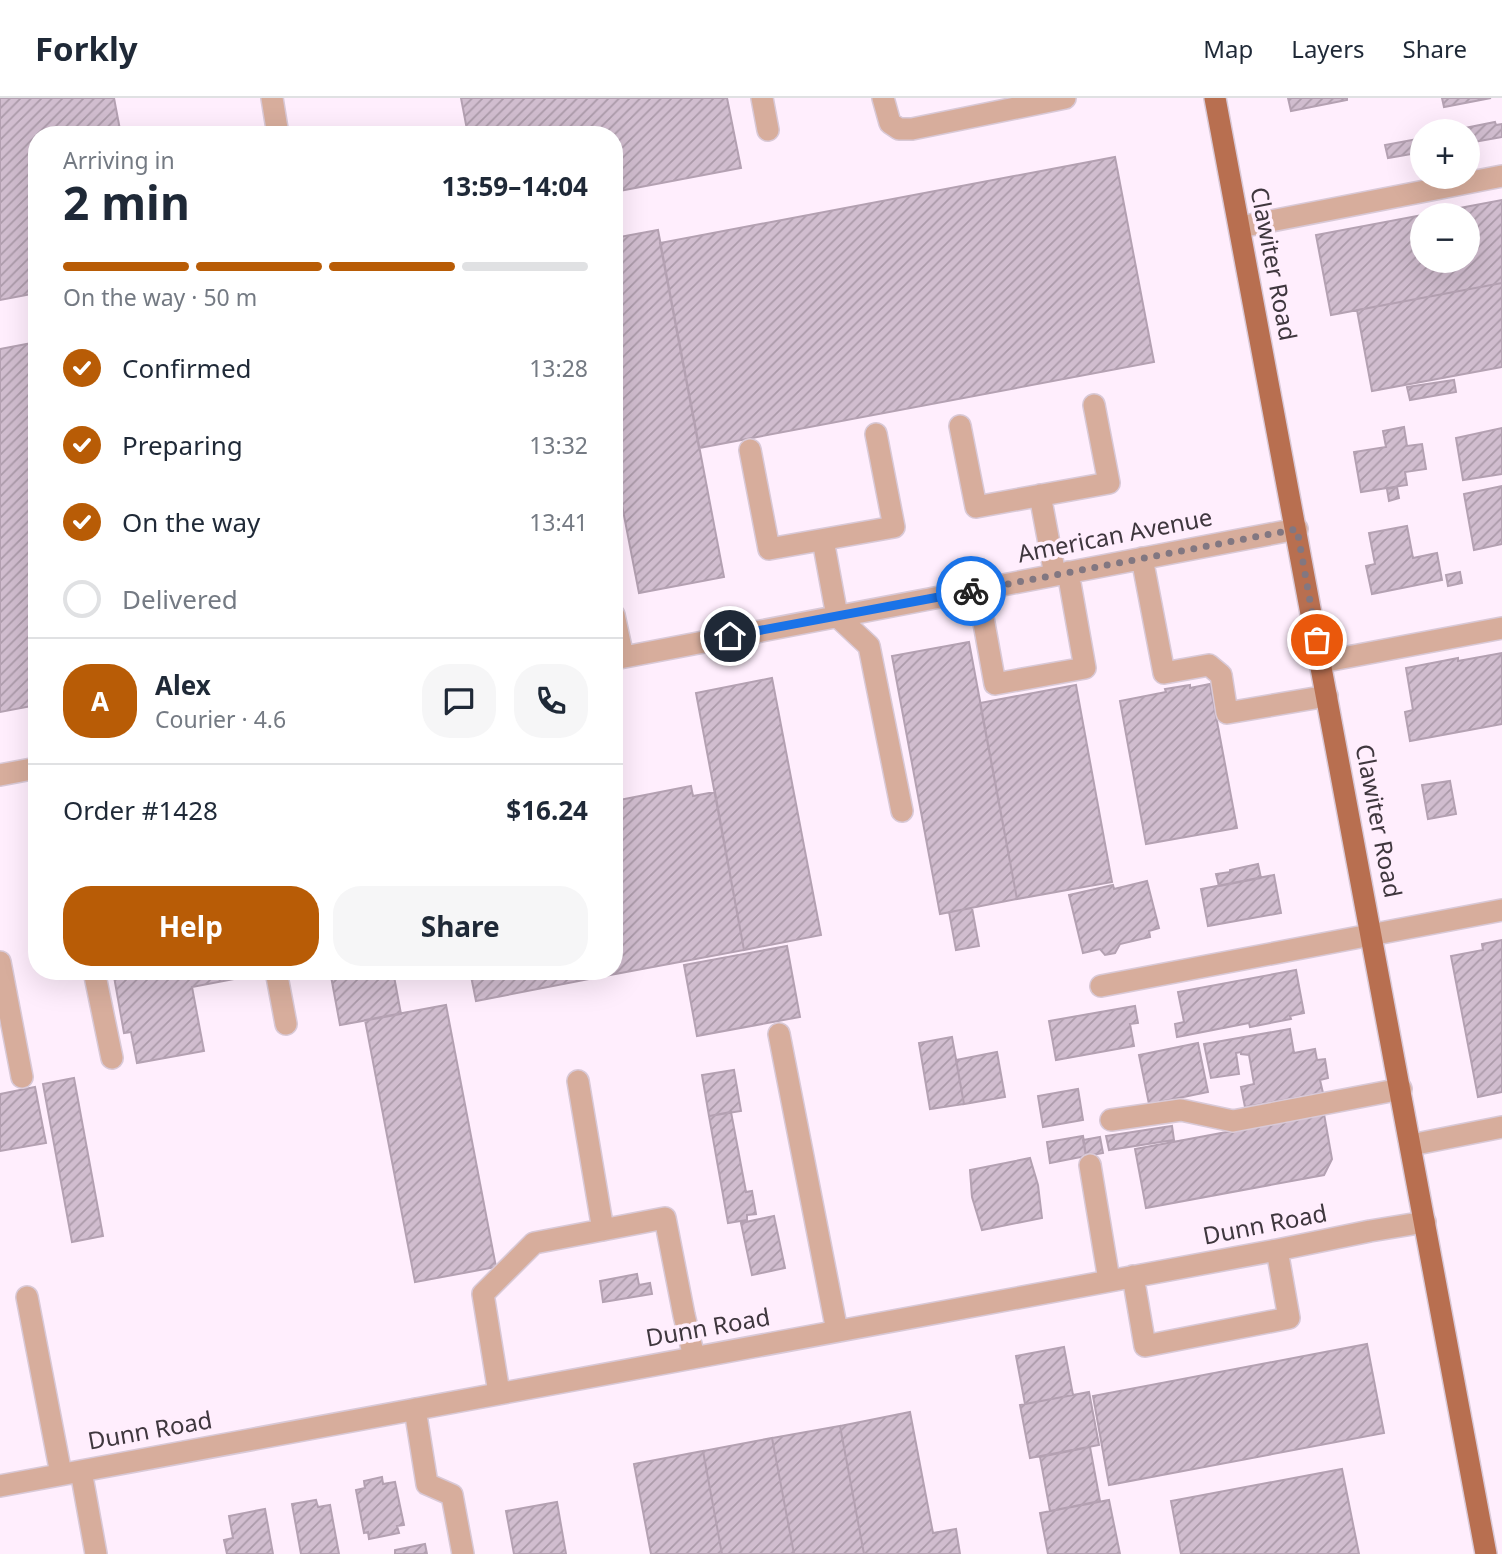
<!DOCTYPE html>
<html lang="en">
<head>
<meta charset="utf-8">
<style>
	body { margin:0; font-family:"Noto Sans",sans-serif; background:#f6f6f7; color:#1f2937; height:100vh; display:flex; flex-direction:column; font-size:26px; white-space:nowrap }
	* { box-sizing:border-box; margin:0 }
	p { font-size:23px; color:#747a83 }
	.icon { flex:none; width:38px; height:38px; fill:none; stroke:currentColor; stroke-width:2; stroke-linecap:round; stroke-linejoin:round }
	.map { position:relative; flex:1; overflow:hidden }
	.side { position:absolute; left:28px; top:28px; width:595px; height:854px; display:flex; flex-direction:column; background:#fff; border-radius:28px; box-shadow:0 7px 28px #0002 }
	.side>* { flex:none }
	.tools { position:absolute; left:1410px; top:21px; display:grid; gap:14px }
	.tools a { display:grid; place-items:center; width:70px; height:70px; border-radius:50%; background:#fff; box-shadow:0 7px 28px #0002; font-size:35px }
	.pin { position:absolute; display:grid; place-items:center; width:60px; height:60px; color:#fff; margin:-30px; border:4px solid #fff; border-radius:50%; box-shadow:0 2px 7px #0007 }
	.courier { position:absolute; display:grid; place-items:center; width:70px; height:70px; margin:-35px; border:5px solid #1a73e8; border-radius:50%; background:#fff; color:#222; box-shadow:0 2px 9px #0007 }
	.summary em { font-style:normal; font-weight:700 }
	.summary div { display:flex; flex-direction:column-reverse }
	.summary { display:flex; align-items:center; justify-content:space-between; height:119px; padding:0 35px }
	h1 { font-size:46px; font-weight:700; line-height:52px }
	.bar { display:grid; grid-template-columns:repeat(4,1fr); gap:10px 7px; align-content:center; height:84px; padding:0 35px }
	.bar i { height:9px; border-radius:5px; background:#e0e1e3 }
	.bar .on { background:#b85c06 }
	.bar p { grid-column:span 4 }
	.line { display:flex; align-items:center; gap:18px; padding:0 35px; border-top:2px solid #e0e1e3 }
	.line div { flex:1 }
	.round { display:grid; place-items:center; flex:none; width:74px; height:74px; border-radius:28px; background:#f6f6f7 }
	ol { padding:0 35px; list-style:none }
	li { display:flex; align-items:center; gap:21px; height:77px }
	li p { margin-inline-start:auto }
	li .icon { padding:7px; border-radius:50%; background:#b85c06; color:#fff; stroke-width:4 }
	li:last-child { color:#747a83 }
	li i { width:38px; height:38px; border:4px solid #e0e1e3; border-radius:50% }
	.action { display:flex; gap:14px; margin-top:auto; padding:14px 35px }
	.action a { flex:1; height:80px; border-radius:28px; background:#b85c06; color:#fff; font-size:28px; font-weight:700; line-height:80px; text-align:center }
	.action a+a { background:#f6f6f7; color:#1f2937 }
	header { display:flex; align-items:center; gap:42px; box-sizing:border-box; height:98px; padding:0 35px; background:#fff; border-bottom:2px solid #e0e1e3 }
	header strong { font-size:33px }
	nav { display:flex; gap:38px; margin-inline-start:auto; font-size:24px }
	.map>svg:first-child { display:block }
</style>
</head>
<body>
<header>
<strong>Forkly</strong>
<nav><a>Map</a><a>Layers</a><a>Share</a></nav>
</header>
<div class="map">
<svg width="1502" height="1456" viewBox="0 0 1502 1456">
	<defs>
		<pattern id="building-hatch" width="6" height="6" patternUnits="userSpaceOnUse" patternTransform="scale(1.75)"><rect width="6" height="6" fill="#d1bdcf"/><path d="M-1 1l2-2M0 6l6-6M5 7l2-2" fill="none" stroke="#ab9aa9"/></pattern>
	</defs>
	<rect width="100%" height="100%" fill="#ffeefd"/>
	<path fill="url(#building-hatch)" stroke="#b4a1b2" stroke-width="2" fill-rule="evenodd" d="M0,0H114L121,37H37V195L0,202Z
		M461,0H727L741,70L614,94V37H468Z
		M1288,0H1347V2L1291,13Z
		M1442,0H1491L1444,9Z
		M1495,24L1496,27L1502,26V39L1468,45V33H1450Z
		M1423,40V54L1388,60L1385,47Z
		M1115,59L1154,264L699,350L660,145Z
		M1502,102V185L1331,217L1316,137ZM1423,117H1468V163H1423Z
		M658,132L724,479L639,495L614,366V140Z
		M1502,185V269L1372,293L1357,212Z
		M37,244V607L0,614V251Z
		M1454,282L1456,294L1410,302L1407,289Z
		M1404,329L1407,348L1422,346L1426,371L1405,374L1407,387L1361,394L1354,354L1386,349L1383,333Z
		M1502,330V376L1463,382L1456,340Z
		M1502,388V446L1474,452L1464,396Z
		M1397,389L1399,400L1389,403L1387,391Z
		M1407,428L1413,460L1437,455L1442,482L1372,496L1366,468L1375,466L1369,435Z
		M1460,474L1462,485L1448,488L1446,477Z
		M969,544L1017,801L940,816L892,558Z
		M1502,555V626L1410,643L1405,614L1413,612L1406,570L1458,560V563Z
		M772,580L821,837L744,852L696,595Z
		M1210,586L1237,730L1146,746L1120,603L1166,594L1165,591L1190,587V590Z
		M1076,587L1112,784L1017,801L980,605Z
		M1450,683L1456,716L1428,721L1422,687Z
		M691,688L693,698L715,694L744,852L610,877V873H614V703Z
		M1258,766L1261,780L1219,788L1216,776L1230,774V772Z
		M1274,777L1281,815L1208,828L1201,791Z
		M1147,783L1159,830L1149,833L1150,839L1120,846L1115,855L1105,857L1100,851L1083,855L1069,797L1113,787L1114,791Z
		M972,810L979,848L956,852L949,814Z
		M1502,842V994L1478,999L1451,858L1483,852L1482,846Z
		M787,848L800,919L697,938L684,867Z
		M1296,872L1304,915L1290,918L1291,921L1250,929L1249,925L1177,939L1175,926L1184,924L1178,894Z
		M113,873H249L250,878L192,889L204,953L137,965L131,934L124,935Z
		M330,873H393L401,916L340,927Z
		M470,873H610V877L476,903Z
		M446,907L496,1169L415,1184L365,922Z
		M1135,908L1138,925L1130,926L1134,948L1056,962L1049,923Z
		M1290,931L1294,955L1315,951L1317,962L1325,961L1328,980L1320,982L1323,995L1245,1009L1241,989L1254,986L1249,957L1241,956V954L1236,955L1239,976L1211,980L1204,946Z
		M952,939L964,1006L930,1011L919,945Z
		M1198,945L1208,994L1149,1006L1139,957Z
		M997,954L1005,999L964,1006L956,962Z
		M734,972L741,1013L709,1018L702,977Z
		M74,980L103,1138L72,1144L43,986Z
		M35,989L46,1045L0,1053V996Z
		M1078,991L1083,1022L1043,1029L1038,998Z
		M731,1014L746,1094L752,1093L756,1116L747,1117V1122L728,1125L709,1018Z
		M1324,1016L1332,1061L1324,1077L1146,1110L1135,1051Z
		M1172,1028L1174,1042L1109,1052L1106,1038Z
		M1083,1038L1086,1058L1050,1065L1047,1044Z
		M1100,1039L1103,1055L1086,1058L1083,1042Z
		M1030,1060L1038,1087L1042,1120L982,1132L972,1099L970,1072Z
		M774,1118L785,1170L752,1177L741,1125Z
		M637,1176L639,1187L650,1185L652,1196L603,1204L600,1183Z
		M1367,1246L1384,1335L1109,1387L1093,1298Z
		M1064,1249L1073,1297L1025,1306L1016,1258Z
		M1089,1294L1099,1347L1030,1360L1020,1307Z
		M910,1314L933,1435L956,1431L960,1456H864L840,1328Z
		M840,1328L864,1456H794L772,1340Z
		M772,1340L794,1456H722L703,1353Z
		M1090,1349L1100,1403L1050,1413L1040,1359Z
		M703,1353L722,1456H651L634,1366Z
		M1342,1371L1359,1456H1181L1171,1403Z
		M382,1379L383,1386L395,1384L404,1427L397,1428L399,1435L369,1441L368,1434L364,1435L356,1392L365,1390L364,1383Z
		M316,1402L318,1409L330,1407L339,1456H301L292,1406Z
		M1109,1402L1120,1456H1048L1040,1415Z
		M557,1404L566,1456H514L506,1413Z
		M265,1411L273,1456H227L224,1442L233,1440L229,1418Z
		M425,1446L427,1456H395V1452Z"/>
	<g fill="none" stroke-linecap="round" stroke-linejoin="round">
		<g stroke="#d9c9d7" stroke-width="24">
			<path id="minor" d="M272,0L278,37
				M762,0L768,32
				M883,0L890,25L899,31H912L1065,0
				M1240,129L1502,78
				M960,328L976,409L1109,385L1094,307
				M750,352L769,451L894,429L876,336
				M1040,397L1055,477
				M823,442L837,518L869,548L902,713
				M1142,460L1164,575L1209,567L1221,577L1227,615L1327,598
				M978,492L995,586L1085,570L1068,474
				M614,517L623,559
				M614,561L1297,431
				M1321,564L1502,530
				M0,677L37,670
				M0,864L22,979
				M94,873L112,960
				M276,873L286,926
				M1101,888L1502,812
				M779,936L837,1233
				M578,983L603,1132
				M1111,1022L1181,1012L1233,1023L1401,991
				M1411,1047L1502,1029
				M1090,1067L1109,1182
				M1133,1178L1145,1248L1289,1220L1277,1152
				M27,1199L61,1376
				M499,1295L483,1196L534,1145L665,1120L684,1217L694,1259
				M415,1311L427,1386L452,1397L463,1456
				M81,1373L96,1456
				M0,1388L1277,1152L1370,1133L1425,1124"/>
		</g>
		<g stroke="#d9c9d7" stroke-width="24">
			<path id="major" d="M1215,0L1486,1456"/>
		</g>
		<use href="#minor" stroke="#d7ad9c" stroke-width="21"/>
		<use href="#major" stroke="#b86f50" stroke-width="21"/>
	</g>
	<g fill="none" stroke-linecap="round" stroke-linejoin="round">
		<path stroke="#827781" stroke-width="7" stroke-dasharray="0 12.6" d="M971,493L1297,431L1317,542"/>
		<path stroke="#1a73e8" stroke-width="9" d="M730,538L971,493"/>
	</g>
	<g text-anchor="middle" stroke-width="7" stroke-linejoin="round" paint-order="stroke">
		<g font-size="24" fill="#3f373e" stroke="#ffeefd">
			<text transform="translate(1273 166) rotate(79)" y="8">Clawiter Road</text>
			<text transform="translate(1115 438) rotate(-11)" y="8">American Avenue</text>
			<text transform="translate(1378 723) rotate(79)" y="8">Clawiter Road</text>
			<text transform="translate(1265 1127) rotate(-11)" y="8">Dunn Road</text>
			<text transform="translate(708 1230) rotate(-10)" y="8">Dunn Road</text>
			<text transform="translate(150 1333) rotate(-10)" y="8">Dunn Road</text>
		</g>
	</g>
</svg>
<div class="tools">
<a>+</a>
<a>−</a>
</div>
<div class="pin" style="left:1317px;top:542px;background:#ea580c"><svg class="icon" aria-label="bag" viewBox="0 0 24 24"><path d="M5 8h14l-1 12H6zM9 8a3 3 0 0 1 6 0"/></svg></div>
<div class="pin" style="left:730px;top:538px;background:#1f2937"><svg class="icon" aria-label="home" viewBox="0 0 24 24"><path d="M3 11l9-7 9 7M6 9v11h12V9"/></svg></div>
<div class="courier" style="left:971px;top:493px"><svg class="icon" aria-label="bike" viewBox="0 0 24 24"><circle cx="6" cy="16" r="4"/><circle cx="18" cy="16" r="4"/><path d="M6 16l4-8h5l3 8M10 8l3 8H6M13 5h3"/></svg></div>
<section class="side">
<div class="summary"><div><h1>2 min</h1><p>Arriving in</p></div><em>13:59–14:04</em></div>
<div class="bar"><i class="on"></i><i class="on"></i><i class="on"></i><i></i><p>On the way · 50 m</p></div>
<ol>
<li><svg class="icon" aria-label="check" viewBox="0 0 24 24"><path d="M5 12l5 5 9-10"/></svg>Confirmed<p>13:28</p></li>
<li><svg class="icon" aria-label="check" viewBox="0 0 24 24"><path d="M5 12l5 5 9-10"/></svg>Preparing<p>13:32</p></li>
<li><svg class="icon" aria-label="check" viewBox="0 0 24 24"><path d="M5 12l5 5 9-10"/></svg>On the way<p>13:41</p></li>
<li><i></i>Delivered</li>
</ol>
<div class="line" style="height:126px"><b class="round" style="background:#b85c06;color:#fff">A</b><div><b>Alex</b><p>Courier · 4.6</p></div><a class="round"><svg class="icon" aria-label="chat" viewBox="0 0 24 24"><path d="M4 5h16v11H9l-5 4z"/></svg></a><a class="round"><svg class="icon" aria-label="phone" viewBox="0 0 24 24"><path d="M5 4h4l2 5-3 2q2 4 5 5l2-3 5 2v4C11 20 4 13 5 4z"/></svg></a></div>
<div class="line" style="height:91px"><div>Order #1428</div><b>$16.24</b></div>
<div class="action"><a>Help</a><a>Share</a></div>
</section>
</div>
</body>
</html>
